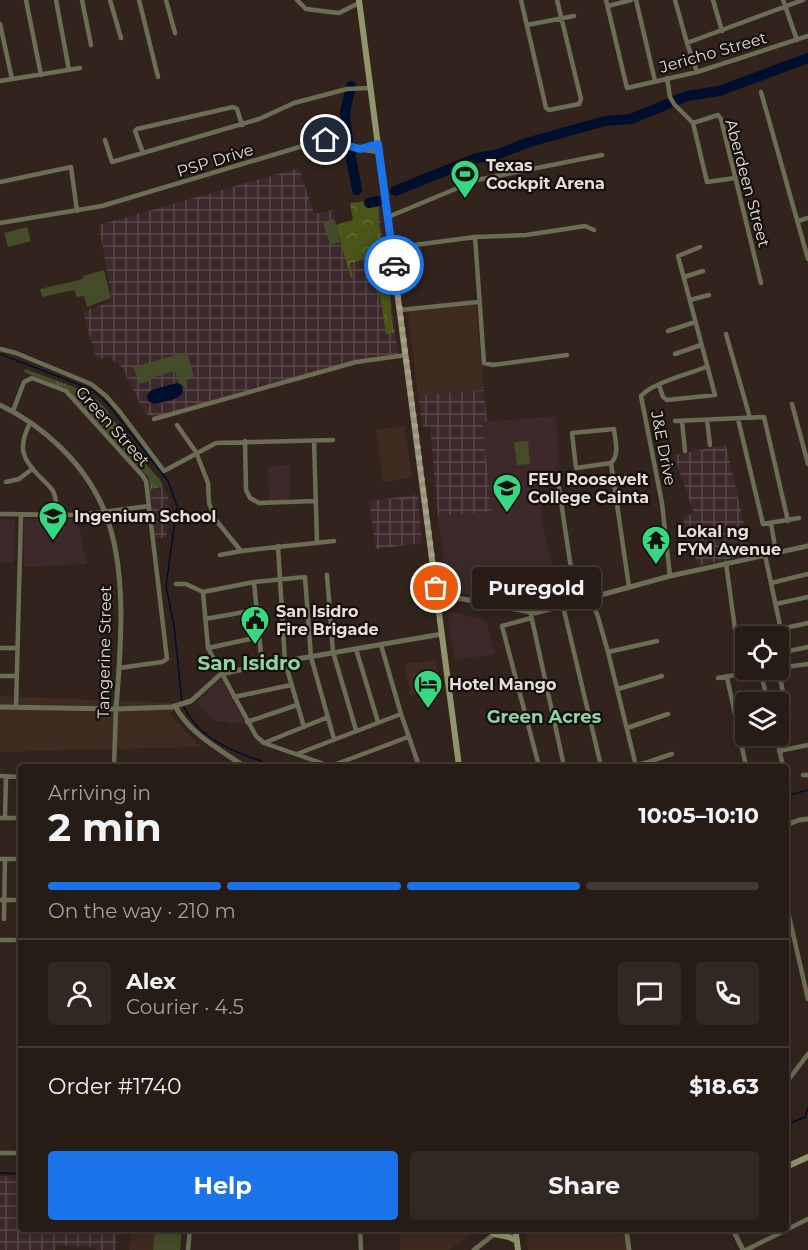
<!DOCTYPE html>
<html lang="en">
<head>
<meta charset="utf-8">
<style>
	body { margin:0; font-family:Montserrat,sans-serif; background:#322822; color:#f1f3f6; height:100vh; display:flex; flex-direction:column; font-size:22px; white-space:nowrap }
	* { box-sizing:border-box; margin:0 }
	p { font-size:20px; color:#a4a1a0 }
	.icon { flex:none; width:33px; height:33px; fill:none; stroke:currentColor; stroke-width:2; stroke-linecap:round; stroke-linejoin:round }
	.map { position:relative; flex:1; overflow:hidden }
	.sheet { position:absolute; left:18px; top:764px; width:771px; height:468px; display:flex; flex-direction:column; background:#261b15; border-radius:6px; box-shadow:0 3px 15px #0003,0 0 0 2px #423934 }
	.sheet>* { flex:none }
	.tools { position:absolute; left:735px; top:626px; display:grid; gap:12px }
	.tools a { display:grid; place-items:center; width:54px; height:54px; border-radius:6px; background:#261b15; box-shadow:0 3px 15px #0003,0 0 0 2px #423934; font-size:30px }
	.pin { position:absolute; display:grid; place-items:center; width:51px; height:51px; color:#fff; margin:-26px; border:3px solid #fff; border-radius:50%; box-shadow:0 2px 6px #0007 }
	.courier { position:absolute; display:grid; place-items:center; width:60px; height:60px; margin:-30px; border:4px solid #1a73e8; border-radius:50%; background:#fff; color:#222; box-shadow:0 2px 8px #0007 }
	.bubble { position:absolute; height:42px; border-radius:6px; background:#261b15; box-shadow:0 3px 15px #0003,0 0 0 2px #423934; font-size:20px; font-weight:700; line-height:42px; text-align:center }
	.head em { font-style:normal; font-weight:700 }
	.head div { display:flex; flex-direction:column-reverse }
	.head { display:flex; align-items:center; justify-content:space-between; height:102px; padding:0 30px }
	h1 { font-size:39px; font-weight:700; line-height:45px }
	.bar { display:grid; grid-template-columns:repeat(4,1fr); gap:9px 6px; align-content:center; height:72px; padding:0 30px }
	.bar i { height:8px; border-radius:4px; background:#423934 }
	.bar .current { background:#1a73e8 }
	.bar p { grid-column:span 4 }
	.line { display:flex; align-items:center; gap:15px; padding:0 30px; border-top:2px solid #423934 }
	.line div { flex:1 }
	.round { display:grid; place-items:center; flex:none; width:63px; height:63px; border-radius:6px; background:#322822 }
	.action { display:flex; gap:12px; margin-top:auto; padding:12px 30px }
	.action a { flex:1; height:69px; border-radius:6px; background:#1a73e8; color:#fff; font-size:24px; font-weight:700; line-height:69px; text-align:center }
	.action a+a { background:#322822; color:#f1f3f6 }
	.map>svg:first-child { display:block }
</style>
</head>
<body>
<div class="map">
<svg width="808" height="1250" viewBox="0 0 808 1250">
	<defs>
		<pattern id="industrial-grid" width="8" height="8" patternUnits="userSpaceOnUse" patternTransform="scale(1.5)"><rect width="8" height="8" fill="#3d292b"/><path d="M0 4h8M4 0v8" fill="none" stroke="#594849"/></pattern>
		<pattern id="forest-crowns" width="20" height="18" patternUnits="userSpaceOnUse" patternTransform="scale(1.5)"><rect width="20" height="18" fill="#4a5517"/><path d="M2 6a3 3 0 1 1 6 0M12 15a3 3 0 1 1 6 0" fill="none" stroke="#646d38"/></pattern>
		<pattern id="park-tufts" width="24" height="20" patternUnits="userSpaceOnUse" patternTransform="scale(1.5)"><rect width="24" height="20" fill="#444c29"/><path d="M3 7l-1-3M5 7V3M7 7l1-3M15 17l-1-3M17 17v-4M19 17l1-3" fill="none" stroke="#5f6547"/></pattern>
	</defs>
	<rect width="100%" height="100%" fill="#32241c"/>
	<path fill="#3f2b1f" d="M476,305L484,390L418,395L408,312Z
		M405,426L412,478L383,482L376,430Z
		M744,525L750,554L732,559L727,528Z
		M436,660L441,690L410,695L405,664Z
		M0,696L178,703V706L169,714L201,747L0,752Z
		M131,1229H155L153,1250H129Z
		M399,1229V1228L480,1229L449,1250H400Z
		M526,1229H623L626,1250H528Z"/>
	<path fill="url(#industrial-grid)" d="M299,168L314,214L334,210L336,225L353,220L350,203L378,200L398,354L368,357L164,414L153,416L148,415L144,412L122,367L108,357L97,360L83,312L112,301L99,225Z
		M484,390L487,422L482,423L493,512L438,516L430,426L423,427L418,395Z
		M726,445L744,525L727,529L732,558L698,566L682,517L694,513L674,455Z
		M163,487L168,497L169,509L166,538H155L150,489Z
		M418,495L422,543L376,549L369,501Z
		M0,1176L21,1177V1228L117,1229L116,1250H96V1248L56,1245L55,1250H0Z"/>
	<path fill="#3d292a" d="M556,416L560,472L538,474L542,521L561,602L543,607L530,608L447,590L438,516L492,512L482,422Z
		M289,465L290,500L269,501L268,466Z
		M0,518L15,519L14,563L0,562Z
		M24,519H77L87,564L24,567Z
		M447,611L486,620L495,654L455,660Z
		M222,680L244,721L232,724L224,721L217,722L199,706L200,705L197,702L203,695L205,696L215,684Z"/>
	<path fill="#444c29" d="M334,219L340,242L330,245L323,222Z
		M27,227L31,241L8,247L4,233Z
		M104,270L111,298L87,307L84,296L77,297L74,290L42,297L40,289L83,279V276Z
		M187,352L194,378L185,380L186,388H184L179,383L175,371L150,378L149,381L140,384L133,367Z
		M528,441L530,464L517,465L514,442Z
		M155,1229H182L180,1250H153Z"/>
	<path fill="url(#forest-crowns)" d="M376,200L394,333L386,334L374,257L350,263L353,278L351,279L336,225L353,220L350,203Z"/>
	<path fill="url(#park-tufts)" d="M25,369L90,393L106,409L135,452L161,481L163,487L150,489L149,478L68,390L24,372Z"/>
	<path fill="#000e2d" d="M177,383L182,385C188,400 165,401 154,404L148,401L147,396L151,390Z"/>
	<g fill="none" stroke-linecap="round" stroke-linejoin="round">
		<path stroke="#000e2d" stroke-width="1.5" d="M0,354L93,390L108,404L168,481L177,506L166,586L174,626L182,702
			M184,707C199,741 242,755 275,766
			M786,796L808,790
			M786,1125L805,1117L808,1108
			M0,1173L21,1174"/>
		<path stroke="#000e2d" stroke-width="10" d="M348,142L345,112L351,86
			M350,153L357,190
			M395,191L477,158L499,154L526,143L605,121L631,119L687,96L719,91L808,58
			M369,203L378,201"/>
		<path stroke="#6b6e54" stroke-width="4.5" d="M26,0L41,75
			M56,0L69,70
			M82,0L91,45
			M110,0L121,38
			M139,0L158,77
			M166,0L175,33
			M297,0L306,9L339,13L359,3
			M521,0L546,108L549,110L579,104L581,99L557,0
			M606,0L627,88L697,72L808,36
			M636,0L655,81
			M675,0L687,43L697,72
			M713,0L722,31
			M783,0L797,40
			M608,6L631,0
			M0,24L12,79
			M527,25L574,16
			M687,43L803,0
			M667,78L670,97L674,104L693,123L707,182L735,178
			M0,81L80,68
			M761,92L808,259
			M693,123L718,115L721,119L761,283
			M105,140L112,162L259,119L294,103L347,89L370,88
			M360,149L378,144
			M143,153L135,131L137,129L233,107L237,109L242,125
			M0,182L71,167L77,211
			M388,217L477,180L602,155
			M798,221L808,218
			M0,223L102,206L326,139L363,150L379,152
			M475,237L484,363L493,365L567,355
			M392,248L475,237L526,235L585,226L594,230
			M684,277L703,271
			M690,300L709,295
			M400,310L478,302
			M668,331L695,322
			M726,334L750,418
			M0,349L16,353L91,384L106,396L120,412L164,471L216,443L333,440
			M675,354L701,345
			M659,385L663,397L667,400L715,395L678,256L700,247
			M792,404L808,464
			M13,411L24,382L32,378L66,391L142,475L146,481L167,659L162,662L119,668
			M154,419L356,362L406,355
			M738,419L763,524L799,518
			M707,420L710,445
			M675,421L764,417L788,521
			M682,421L685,451
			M30,423C18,447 21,458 40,477C44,481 50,486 53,491C57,499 56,506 57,514
			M177,425L196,452L208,483L209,503L215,519L241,551
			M614,429C615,440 620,455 611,463L576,468L572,433Z
			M245,441L246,490L250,498L259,503L315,501
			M314,441L317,542
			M611,463L629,587
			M6,482L19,479L32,469
			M559,488L576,602
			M0,514L79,515L149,506
			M771,523L776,553
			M278,546L285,662L304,727
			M220,555L241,551L334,541
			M765,555L785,649L789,651L808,647
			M726,563L741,673
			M327,575L333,652L356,730
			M670,576L662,503L641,396C652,383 689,374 706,367
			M254,582L262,665
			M771,583L808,574
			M176,584H186L203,592
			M203,592L254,582L305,577L311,657L334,739
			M203,592L208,648L256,736L264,743L330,766
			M590,597L598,617L608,652L636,766L672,754
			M776,604L808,597
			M563,606L601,766
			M531,615L564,766
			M531,618L502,626L539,766
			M205,619L256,610
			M781,629L808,623
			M381,645L401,714L419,766
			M0,648H17
			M208,648L259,637
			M356,649L378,722
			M608,652L657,641
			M778,668L808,664
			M778,669L789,719
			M760,670L768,702
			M0,676H16
			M727,677L746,766
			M718,678L768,669
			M618,689L662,676
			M234,697L291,685
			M16,707L21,515
			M735,714L746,711
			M247,722L297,705
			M627,728L668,714
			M776,735L783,766
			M264,743L328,717
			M779,751L808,745
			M297,754L401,714
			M114,766L116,709
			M331,766L408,737
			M409,766L418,763
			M803,775H808
			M0,776L21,777
			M786,779L789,791
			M0,818H21
			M5,818L6,777
			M0,859H21
			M0,900H21
			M786,903L808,999
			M4,919L5,859
			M0,940H21
			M786,1083L808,1054
			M0,1153H21
			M19,1153L21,1020
			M360,1228L361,1250
			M188,1250L190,1228
			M746,1250L808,1219"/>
		<path stroke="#6b6e54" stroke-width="5" d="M0,405C44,426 85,464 104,510C128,568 121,647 116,709
			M437,594L535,613L670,576L808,546
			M175,706C190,734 219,749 244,766
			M0,707L116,709L172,707L191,701L221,674L262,665L442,634
			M786,825L799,820L808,819
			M626,1228L629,1250
			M732,1228L743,1250
			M474,1250L502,1228"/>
		<path stroke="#92956c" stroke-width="6" d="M359,0L459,766
			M786,1167L808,1157
			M515,1228L518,1250
			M494,1234L509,1237L517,1241"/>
	</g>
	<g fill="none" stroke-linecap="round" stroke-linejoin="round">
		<path stroke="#a89d96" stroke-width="6" stroke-dasharray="0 10.8" d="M394,265L436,588"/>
		<path stroke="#1a73e8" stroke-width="8" d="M326,140L360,149L378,144L394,265"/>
	</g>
	<defs>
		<g id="stadium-pin" transform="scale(1.5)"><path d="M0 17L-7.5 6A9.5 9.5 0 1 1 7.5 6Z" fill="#36d881" stroke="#150f0b"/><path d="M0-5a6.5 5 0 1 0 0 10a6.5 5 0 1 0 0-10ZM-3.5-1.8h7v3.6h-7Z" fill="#111"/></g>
		<g id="school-pin" transform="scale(1.5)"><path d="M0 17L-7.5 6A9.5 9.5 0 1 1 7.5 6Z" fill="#36d881" stroke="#150f0b"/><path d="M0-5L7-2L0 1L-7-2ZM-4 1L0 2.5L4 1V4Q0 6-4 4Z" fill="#111"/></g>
		<g id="temple-pin" transform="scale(1.5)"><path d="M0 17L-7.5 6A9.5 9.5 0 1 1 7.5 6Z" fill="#36d881" stroke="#150f0b"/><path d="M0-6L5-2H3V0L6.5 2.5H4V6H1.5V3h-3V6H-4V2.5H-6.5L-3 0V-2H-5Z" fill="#111"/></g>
		<g id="civic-pin" transform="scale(1.5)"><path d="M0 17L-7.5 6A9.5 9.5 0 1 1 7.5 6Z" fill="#36d881" stroke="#150f0b"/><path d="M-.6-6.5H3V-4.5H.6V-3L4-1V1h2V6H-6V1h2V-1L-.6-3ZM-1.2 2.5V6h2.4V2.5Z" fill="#111"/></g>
		<g id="hotel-pin" transform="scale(1.5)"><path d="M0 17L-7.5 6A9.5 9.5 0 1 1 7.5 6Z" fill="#36d881" stroke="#150f0b"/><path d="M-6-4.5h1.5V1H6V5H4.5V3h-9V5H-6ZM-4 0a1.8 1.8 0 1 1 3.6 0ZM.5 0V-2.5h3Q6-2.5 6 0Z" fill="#111"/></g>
	</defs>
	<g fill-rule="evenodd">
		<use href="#stadium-pin" x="465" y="174"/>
		<use href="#school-pin" x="507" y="488"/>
		<use href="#school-pin" x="53" y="516"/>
		<use href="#temple-pin" x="656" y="540"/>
		<use href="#civic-pin" x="255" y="620"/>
		<use href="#hotel-pin" x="428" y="684"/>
	</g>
	<g text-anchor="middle" stroke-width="4.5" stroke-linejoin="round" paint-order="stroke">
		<g font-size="16" fill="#e8ded8" stroke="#150f0b">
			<text transform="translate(713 52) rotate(-16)" y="6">Jericho Street</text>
			<text transform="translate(215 160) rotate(-17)" y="6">PSP Drive</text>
			<text transform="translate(748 183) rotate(75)" y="6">Aberdeen Street</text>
			<text transform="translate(113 426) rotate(48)" y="6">Green Street</text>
			<text transform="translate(664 448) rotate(79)" y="6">J&amp;E Drive</text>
			<text transform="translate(104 652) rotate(-89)" y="6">Tangerine Street</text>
		</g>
		<g font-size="16" font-weight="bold" fill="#e8ded8" stroke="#150f0b" text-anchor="start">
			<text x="486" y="171">Texas<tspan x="486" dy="18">Cockpit Arena</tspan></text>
			<text x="528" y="485">FEU Roosevelt<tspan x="528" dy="18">College Cainta</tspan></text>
			<text x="74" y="522">Ingenium School</text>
			<text x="677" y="537">Lokal ng<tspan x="677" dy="18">FYM Avenue</tspan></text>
			<text x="276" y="617">San Isidro<tspan x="276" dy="18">Fire Brigade</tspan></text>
			<text x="449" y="690">Hotel Mango</text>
		</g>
		<g font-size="18" font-weight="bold" fill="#8cd4a4" stroke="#150f0b">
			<text x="544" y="723">Green Acres</text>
		</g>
		<g font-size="20" font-weight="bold" fill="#8cd4a4" stroke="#150f0b">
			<text x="249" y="670">San Isidro</text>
		</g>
	</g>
</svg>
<div class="tools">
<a><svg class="icon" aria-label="locate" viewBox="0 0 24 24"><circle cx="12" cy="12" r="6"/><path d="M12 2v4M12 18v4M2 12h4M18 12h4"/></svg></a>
<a><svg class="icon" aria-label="layers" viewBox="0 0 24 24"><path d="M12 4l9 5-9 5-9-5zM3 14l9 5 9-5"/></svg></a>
</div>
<div class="pin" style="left:436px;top:588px;background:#ea580c"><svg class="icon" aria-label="bag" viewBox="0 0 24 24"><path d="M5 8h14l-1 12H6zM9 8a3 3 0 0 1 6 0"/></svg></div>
<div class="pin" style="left:326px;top:140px;background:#1f2937"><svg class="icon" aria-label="home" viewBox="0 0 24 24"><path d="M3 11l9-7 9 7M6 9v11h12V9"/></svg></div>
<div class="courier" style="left:394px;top:265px"><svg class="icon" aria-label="car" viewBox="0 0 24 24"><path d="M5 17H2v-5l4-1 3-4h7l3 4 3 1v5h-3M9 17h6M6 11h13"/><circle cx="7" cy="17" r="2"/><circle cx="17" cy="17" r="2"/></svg></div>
<div class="bubble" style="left:472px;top:567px;width:129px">Puregold</div>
<section class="sheet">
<div class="head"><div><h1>2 min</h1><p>Arriving in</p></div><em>10:05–10:10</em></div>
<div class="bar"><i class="current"></i><i class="current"></i><i class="current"></i><i></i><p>On the way · 210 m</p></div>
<div class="line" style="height:108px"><a class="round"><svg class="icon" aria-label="person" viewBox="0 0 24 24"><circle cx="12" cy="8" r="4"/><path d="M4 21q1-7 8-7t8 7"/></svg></a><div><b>Alex</b><p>Courier · 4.5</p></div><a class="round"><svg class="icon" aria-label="chat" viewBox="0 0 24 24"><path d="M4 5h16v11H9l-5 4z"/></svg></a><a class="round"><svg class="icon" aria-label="phone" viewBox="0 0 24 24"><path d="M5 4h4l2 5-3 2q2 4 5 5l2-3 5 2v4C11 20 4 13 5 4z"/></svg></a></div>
<div class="line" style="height:78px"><div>Order #1740</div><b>$18.63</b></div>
<div class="action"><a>Help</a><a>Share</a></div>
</section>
</div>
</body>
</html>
